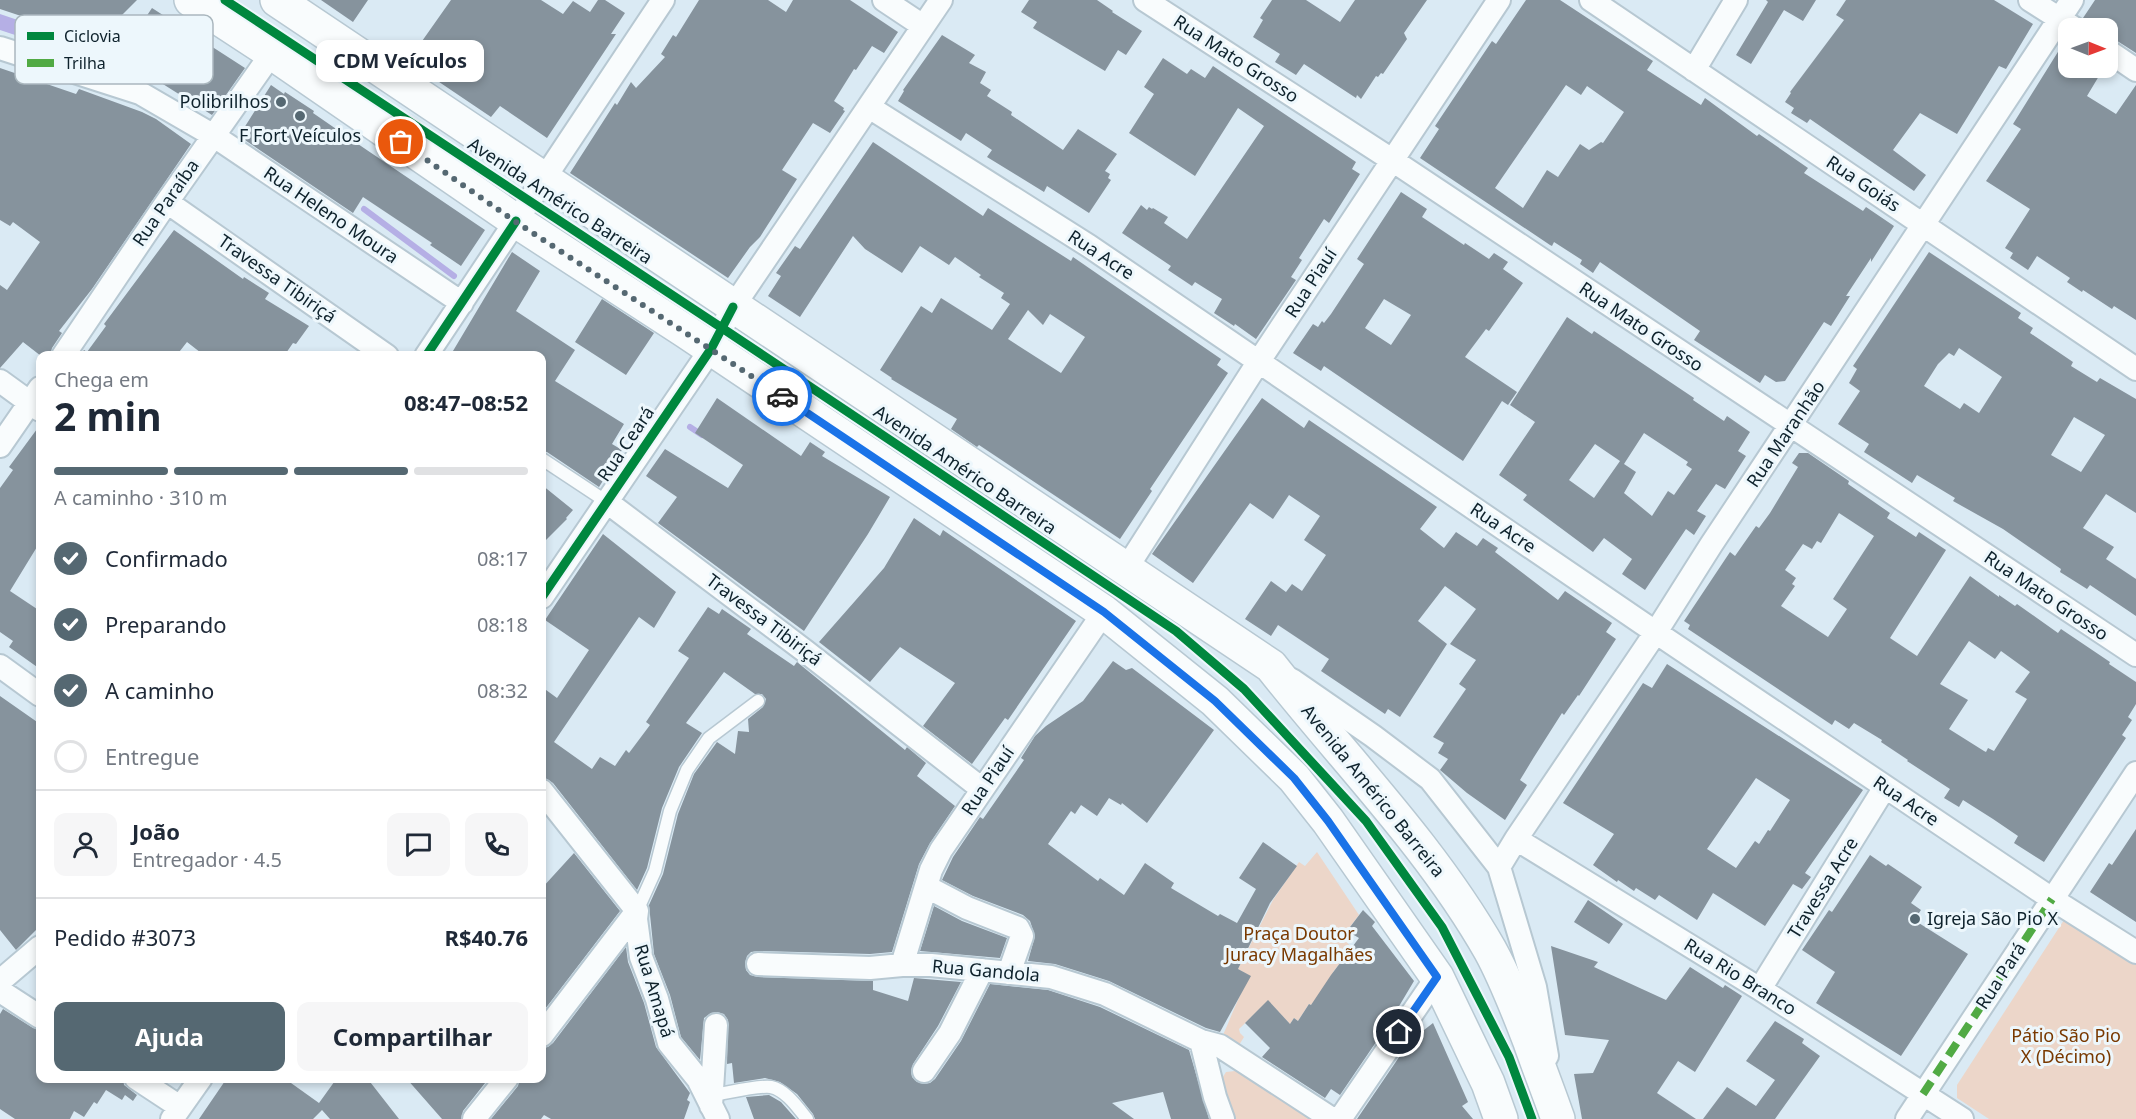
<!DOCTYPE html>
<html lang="pt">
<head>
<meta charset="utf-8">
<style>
	body { margin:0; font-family:"Noto Sans",sans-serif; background:#f6f6f7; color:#1f2937; height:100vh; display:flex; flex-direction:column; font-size:22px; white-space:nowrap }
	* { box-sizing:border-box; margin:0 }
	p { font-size:20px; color:#747a83 }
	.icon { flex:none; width:33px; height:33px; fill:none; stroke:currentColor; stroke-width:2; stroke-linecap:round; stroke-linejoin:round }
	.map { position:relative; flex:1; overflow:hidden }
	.panel { position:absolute; left:36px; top:351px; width:510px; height:732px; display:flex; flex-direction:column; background:#fff; border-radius:12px; box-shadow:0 3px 9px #0003 }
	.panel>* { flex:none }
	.needle { width:39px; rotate:91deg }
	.controls { position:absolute; left:2058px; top:18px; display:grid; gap:12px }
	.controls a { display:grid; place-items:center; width:60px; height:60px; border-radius:12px; background:#fff; box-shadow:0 3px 9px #0003; font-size:30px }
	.pin { position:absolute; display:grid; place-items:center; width:51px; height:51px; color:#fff; margin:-26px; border:3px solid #fff; border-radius:50%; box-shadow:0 2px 6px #0007 }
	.courier { position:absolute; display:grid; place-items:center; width:60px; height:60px; margin:-30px; border:4px solid #1a73e8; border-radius:50%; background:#fff; color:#222; box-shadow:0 2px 8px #0007 }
	.bubble { position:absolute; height:42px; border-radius:12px; background:#fff; box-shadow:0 3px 9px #0003; font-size:20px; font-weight:700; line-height:42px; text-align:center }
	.headline em { font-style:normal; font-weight:700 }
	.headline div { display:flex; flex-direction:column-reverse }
	.headline { display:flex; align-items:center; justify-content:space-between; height:102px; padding:0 18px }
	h1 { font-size:39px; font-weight:700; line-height:45px }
	.bar { display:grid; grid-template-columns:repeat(4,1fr); gap:9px 6px; align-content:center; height:72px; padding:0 18px }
	.bar i { height:8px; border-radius:4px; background:#e0e1e3 }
	.bar .active { background:#556872 }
	.bar p { grid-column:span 4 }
	.line { display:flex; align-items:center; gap:15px; padding:0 18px; border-top:2px solid #e0e1e3 }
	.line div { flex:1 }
	.round { display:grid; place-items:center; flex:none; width:63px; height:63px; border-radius:12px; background:#f6f6f7 }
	ol { padding:0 18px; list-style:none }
	li { display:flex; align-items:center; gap:18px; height:66px }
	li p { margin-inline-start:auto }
	li .icon { padding:6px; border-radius:50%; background:#556872; color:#fff; stroke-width:4 }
	li:last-child { color:#747a83 }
	li i { width:33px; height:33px; border:3px solid #e0e1e3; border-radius:50% }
	.cta { display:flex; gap:12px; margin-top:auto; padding:12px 18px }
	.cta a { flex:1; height:69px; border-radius:12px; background:#556872; color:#fff; font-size:24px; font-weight:700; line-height:69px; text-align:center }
	.cta a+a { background:#f6f6f7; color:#1f2937 }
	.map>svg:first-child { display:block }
</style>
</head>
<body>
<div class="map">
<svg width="2136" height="1119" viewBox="0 0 2136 1119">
	<rect width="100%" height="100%" fill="#daeaf4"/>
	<path fill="#ecd6c9" d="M1317,852L1359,915L1342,937L1355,951L1341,962L1333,972L1337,975L1311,1005L1309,1004L1298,1021L1294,1018L1290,1024L1268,1001L1239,1029L1240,1033L1244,1037L1239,1045L1223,1035C1232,1015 1239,995 1250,976L1238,969L1273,900L1299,862L1305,866Z
		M2064,920L2136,962V1119H1989L1957,1098V1085Z
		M1235,1071L1246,1075L1313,1119H1229L1221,1080L1226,1072Z"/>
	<path fill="#b5afe5" d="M0,14L112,52L149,69L142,77L0,30Z"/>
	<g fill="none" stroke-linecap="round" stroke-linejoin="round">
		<path stroke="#b5afe5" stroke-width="6" d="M364,209L454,276
			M690,427L702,435"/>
	</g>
	<path fill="#86939d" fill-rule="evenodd" d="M0,0H137L96,41L0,9Z
		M321,0H368L353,22Z
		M451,0H541L563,14L573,1L590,12L598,0H605L625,13L611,34H616L547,138L500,106L491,117L408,61Z
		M699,0H768L786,12L793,0H850L898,32L884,53L872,46L856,70L854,69L834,101L844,108L843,110L845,111L830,133L813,123L782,170L797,179L760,237L750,247L728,278L570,173L615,103L617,105L631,82L636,88L665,57L661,54L673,35L676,37Z
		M1029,0H1097L1113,11L1112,12L1142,31L1126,55L1118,50L1105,71L1033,28L1037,22L1021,12Z
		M1272,0H1306L1340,22L1355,0H1427L1404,33L1407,39L1383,74L1381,73L1378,77L1376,76L1361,99L1357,95L1356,98L1304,64L1296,75L1275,62L1280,54L1253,37L1263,20L1260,18Z
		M1526,0H1560L1653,61L1647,70L1701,105L1705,98L1757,136L1759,134L1808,168L1804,173L1863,211L1866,207L1894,226L1871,262V258L1846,296H1850L1831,326L1824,322L1785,381L1776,382L1765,375L1760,383L1694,340L1700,331L1600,262L1593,273L1580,264L1582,260L1554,242L1552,246L1550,245L1420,158L1439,129L1435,126L1492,41L1496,44ZM1566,85L1581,95L1587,86L1624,112L1603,143L1601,142L1589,150L1580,144L1558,177L1547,170L1523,208L1495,188Z
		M1766,0H1816L1803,21L1784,10L1751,64L1736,55L1768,2Z
		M1846,0H1994L2033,24L2006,69L1999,66L1957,134L1920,113L1893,150L1926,175L1914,191L1810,119L1807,123L1791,113L1794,108L1785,102L1791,93L1790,92L1844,20L1836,15Z
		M2095,0H2136V53L2108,35V28H2097L2083,18Z
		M152,8L245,68L212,115L147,74L149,71L121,54Z
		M942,35L975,55L969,63L986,72L980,83L991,90L987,96L1012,112L1011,115L1063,150L1078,129L1117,154L1105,171L1110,174L1108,178L1111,180L1089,213L1047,186L1044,192L987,157L992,150L966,133L961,141L898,101L904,91L903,90Z
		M2066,39L2068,40V68H2086L2099,76L2087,96L2116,114L2136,85V320L2114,306L2112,309L2083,290L2082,292L2067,282L2070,278L2037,256L2028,270L2010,258L2013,253L2005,248L2030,209L1986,181L2021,129L2013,124Z
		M1163,58L1187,74L1191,69L1205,78L1213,66L1356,162L1352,169L1360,174L1329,223L1324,219L1299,258L1302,260L1291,277L1296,280L1256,339L1235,324L1234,326L1214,313L1222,299L1195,282L1192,286L1168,270L1171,266L1122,233L1141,205L1147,210L1149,207L1152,209L1153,208L1168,217L1164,223L1187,239L1264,126L1238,108L1195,176L1129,133L1154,94L1144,87Z
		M0,68L76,94L79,89L142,112L156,119L191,144L92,289L59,331L62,333L52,348L50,356H41L23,342L0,368V285L7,290L40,242L13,222L10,226L0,220Z
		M271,85L284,94L285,92L314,111L313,113L355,142L485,230L461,266L430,245L432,243L363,197L353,213L239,136Z
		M873,142L983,216L988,208L1071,261L1073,257L1221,359L1217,365L1228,373L1150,489L1152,491L1120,539L979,445L977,447L951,429L957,419L891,379L892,378L880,370L921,306L932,313L941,298L992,330L1010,304L1001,298L1004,293L979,277L981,275L955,257L949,265L920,246L902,273L865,249L853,236L800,317L768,296L781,276L776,273L795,246L800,249ZM1028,310L1043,325L1050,314L1085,337L1061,373L1008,339Z
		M1401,192L1427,209L1422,217L1464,245L1465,243L1489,259L1494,253L1508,262L1503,269L1523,283L1489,331L1486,329L1465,357L1517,392L1508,405L1502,401L1463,461L1324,366L1321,371L1293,353L1313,324L1318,327L1322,321L1324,323L1331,314L1364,264L1357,259ZM1384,299L1411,315L1391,345L1365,328Z
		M174,230L243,279L244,277L269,293L265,299L309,326L296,344L293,343L284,356H205L187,342L176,356H80L84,350L87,352L106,326L104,324Z
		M512,252L540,271L516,311L575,350L555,381L624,424L612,444L622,450L599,487L547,452L542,451V356H450Z
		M1929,252L2021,313L2018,318L2033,328L2030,333L2073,362L2071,366L2097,382L2100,378L2136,399V513L2106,494L2083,528L2114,547L2106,559L2136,579V616L2090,585L2087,589L2060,572L2061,569L2003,529L1953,501L1955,498L1917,475L1912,483L1889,468L1864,452L1869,444L1838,424L1860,391L1849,383L1857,369L1853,366ZM1959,348L2002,377L1979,413L1964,403L1960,409L1924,386L1938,364L1949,353L1954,356ZM2074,417L2105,435L2081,472L2051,455Z
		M602,299L654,333L626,375L575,342Z
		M1567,317L1592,334L1594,331L1694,398L1693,400L1724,421L1727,416L1750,432L1738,451L1746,456L1725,489L1716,484L1697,511L1706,516L1694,535L1686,529L1645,590L1622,574L1632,559L1604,538L1593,552L1523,500L1527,495L1499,475L1535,422L1510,405ZM1644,433L1688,462L1686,465L1692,469L1674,495L1668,491L1652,516L1624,493L1636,472L1624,464ZM1595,444L1620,461L1594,498L1569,480Z
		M717,398L801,456L810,442L825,452L822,456L890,497L868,534L804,631L658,523L677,497L646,476L665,449L728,488L743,465L695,433Z
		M1262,398L1304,428L1309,420L1437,507L1420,529L1444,548L1456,532L1477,546L1483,538L1498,548L1495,552L1558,600L1565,591L1612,623L1606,632L1616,639L1579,696L1578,695L1564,715L1562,713L1534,757L1520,780L1527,785L1505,820L1467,793L1440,770L1448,759L1438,753L1444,743L1433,737L1466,689L1459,684L1476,660L1450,644L1476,609L1445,586L1418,621L1447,644L1400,717L1388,709L1385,714L1321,671L1329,659L1278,625L1271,636L1245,619L1271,581L1286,592L1292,584L1302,591L1326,555L1304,540L1320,516L1289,495L1273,519L1250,503L1193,583L1152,554Z
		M40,425V542L10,591L40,611V669L9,647L13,641L0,632V488L13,470L9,467Z
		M1799,453H1808L1849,481L1848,484L1890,513L1887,518L1916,537L1919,532L1946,550L1890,638L1917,656L1970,576L1999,597V595L2015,606L2017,604L2058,633L2061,629L2110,662L2109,664L2136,682V704L2128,717L2132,720L2122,735L2126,738L2044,862L2014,843L2018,836L1993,819L1963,800L1959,807L1944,798L1950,789L1907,761L1908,760L1881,742L1882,740L1854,723L1849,729L1835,720L1832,725L1688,629L1690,625L1684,621L1730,552L1735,556L1756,526L1759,528L1770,513L1798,467L1792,463ZM1839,513L1874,536L1833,599L1847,609L1828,637L1781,606L1795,586L1792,584L1796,578L1785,570L1803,544L1812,549L1817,541L1821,543ZM1969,641L1995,659L2001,651L2030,672L2015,692L2027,699L1994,751L1988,748L1986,752L1984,751L1949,729L1968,700L1940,684Z
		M542,485L573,510L566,518L567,519L542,544Z
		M914,518L940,536L943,530L1076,621L1008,720L1005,718L972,764L923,726L955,683L900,647L870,682L819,642L884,568Z
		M603,534L676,592L654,628L639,617L554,742L592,769L600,757L615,766L626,750L629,753L650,725L646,722L689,658L678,651L708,607L719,614L722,609L751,629L747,634L794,666L797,662L905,750L907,747L926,763L917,776L955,806L930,843L919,864L892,952L870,954L758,951L751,952L747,956L745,963L746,970L750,975L758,977L873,981V990L908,1001L914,978L961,982L938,1026L913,1064L911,1071L912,1077L917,1082L924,1084L930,1083L935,1079L961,1041L990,984L1048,990L1100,1007L1189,1050L1209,1119H1171L1163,1092L1112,1103L1134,1119H815L813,1114L797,1094L780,1082L765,1078L734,1083L732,1063L727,1064L728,1020L724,1014L717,1012L711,1013L704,1018L700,1060L681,1037L670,995L654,954L649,905L663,874L678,814L694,774L717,742L735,754L738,731L749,732L748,719L763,707L766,699L762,694H755L724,672L686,723L702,733L679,767L662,808L647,868L637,890L553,783L547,779L542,778V687L557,698L589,650L545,620Z
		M1113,661L1126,670L1132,668L1214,730L1147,823L1122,803L1121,805L1109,798L1097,816L1081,805L1075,814L1071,811L1048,844L1098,881L1100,878L1124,895L1145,863L1174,883L1171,888L1218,916L1220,914L1237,923L1256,889L1239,878L1263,842L1297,866L1270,903L1238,969L1251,976L1220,1032L1206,1028L1109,981L1055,964L1028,961L1035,936L1030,921L1023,915L973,896L942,880L953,857L980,817L983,819L1024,760L1021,758L1035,736L1046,726L1083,701Z
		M1667,664L1863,790L1805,873L1811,877L1802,889L1793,884L1765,926L1713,893L1697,920L1659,895L1655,900L1636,888L1634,891L1618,880L1617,882L1593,865L1614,834L1563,803L1643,683L1652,688ZM1756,778L1790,800L1770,831L1768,830L1759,844L1755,841L1736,868L1707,849Z
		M0,696L40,724V926L16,950L0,930Z
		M2136,829V922L2090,892L2109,863L2112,865Z
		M574,853L620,911L542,1013V888Z
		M1870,855L1886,866L1888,864L1922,887L1911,903L1921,910L1914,920L1968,954L1901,1056L1816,1003L1835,972L1802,950L1829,910L1832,912Z
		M1588,900L1623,924L1609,944L1574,922Z
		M934,906L962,921L1007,938L1000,958L920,951Z
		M1363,910L1375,922L1372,926L1414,981L1389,1023L1340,1095L1331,1089L1325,1098L1262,1057L1270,1048L1245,1023L1268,1000L1290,1024L1294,1018L1298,1021L1309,1004L1311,1005L1331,975L1359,938L1347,931Z
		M1551,946L1598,962L1594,967L1666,1000L1690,967L1723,988L1725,985L1742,996L1695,1072L1678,1061L1657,1093L1696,1119H1582L1574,1074L1593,1073L1609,1040L1565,1035Z
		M626,947L628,962L644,1003L656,1047L690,1093L687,1100L690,1102L684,1119H551L544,1115L541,1119H491L518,1086L520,1078H542V1048L548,1047L553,1043Z
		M3,1009L33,1028L40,1030V1078H123L124,1085L137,1095L133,1101L125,1095L122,1100L106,1090L97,1104L94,1102L84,1117L74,1111L70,1119H15L0,1109V1014Z
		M1775,1021L1804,1039L1802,1043L1820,1056L1775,1119H1703L1727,1087L1756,1106L1775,1080L1746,1061Z
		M1433,1023L1468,1102L1462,1106L1473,1119H1357L1410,1041Z
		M227,1078H284L319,1103L337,1078H367L399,1119H330L322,1110L313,1119H199Z
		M406,1078H489L463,1111L461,1119H442Z
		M769,1095L781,1102L796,1119H754L746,1097Z"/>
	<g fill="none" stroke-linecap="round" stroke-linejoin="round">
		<g stroke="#b7c8d2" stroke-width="15">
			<path id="service" d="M542,459L607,502
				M637,911L655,871L670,811L687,770L709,738L758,701
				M713,1095C727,1093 759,1085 771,1087C786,1090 798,1108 807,1119"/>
		</g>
		<g stroke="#b7c8d2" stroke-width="26">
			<path id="minor" d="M884,0L923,26
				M1145,0L1392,160L2136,655
				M1591,0L2136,369
				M2030,0L2074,28
				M0,48L140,93L214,136L462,303
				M2108,51L2136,70
				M1694,70L1736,0
				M869,107L1089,246L1642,623L2052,899L2136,952
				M167,202L387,356
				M63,356L167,202L272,53
				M426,356L663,0
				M0,381L40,410
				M0,446L40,388
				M607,502L805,651L982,789
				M1126,569L1259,361L1499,0
				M542,597L711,349L733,307L941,0
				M0,666L40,695
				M1292,680L1373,736L1430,779L1499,867L1535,987L1547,1056
				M542,791L637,911L636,919L641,957L657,999L669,1043L698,1079L718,1119
				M1516,839L1760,989L1962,1119
				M1499,867L1516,839L1656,632L1711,545L2072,0
				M927,887L967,908L1018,928L1022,936L1009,973
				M758,964L870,968L902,965H931L1051,977L1105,994L1201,1041L1220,1046L1332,1119
				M902,965L931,870L941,850L1104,612
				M0,981L40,947
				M1760,989L1885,787
				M0,991L40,1017
				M542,1035L637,911
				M1201,1041L1215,1097L1223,1119
				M924,1071L950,1033L982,970
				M136,1078L180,1107
				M711,1106L716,1025
				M172,1119L201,1078
				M474,1119L507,1078
				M1340,1119L1437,977
				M1907,1119L2136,773"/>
		</g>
		<g stroke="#b7c8d2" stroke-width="36">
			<path id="primary" d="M191,0L272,53L516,221L685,331L1104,612L1215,701L1294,778L1328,821L1437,977L1488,1083L1501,1119
				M277,0L1271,666C1345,760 1430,845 1490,950C1506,979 1518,1011 1530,1042C1539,1068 1549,1093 1558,1119"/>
		</g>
		<use href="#service" stroke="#f9fcfd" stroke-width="12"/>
		<use href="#minor" stroke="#f9fcfd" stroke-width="22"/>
		<use href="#primary" stroke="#f9fcfd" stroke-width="33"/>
		<path stroke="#51aa44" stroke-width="8" stroke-dasharray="15 8" stroke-linecap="butt" d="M1923,1094L2052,899"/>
		<g stroke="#edf7fc" stroke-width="13">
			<path id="cycleway" d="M225,0L722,328L1176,631L1244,689L1366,821L1442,927L1509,1057L1532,1119
				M426,356L516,221
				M542,597L711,349L733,307"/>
		</g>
		<use href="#cycleway" stroke="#00873e" stroke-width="9"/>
	</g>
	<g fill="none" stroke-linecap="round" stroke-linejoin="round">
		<path stroke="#556872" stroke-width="6" stroke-dasharray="0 10.8" d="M401,142L516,222L782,396"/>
		<path stroke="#1a73e8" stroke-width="8" d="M782,396L1104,612L1215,701L1294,778L1328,821L1437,977L1399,1032"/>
	</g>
	<g fill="#556872" stroke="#edf7fc" stroke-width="2">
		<circle cx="281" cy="102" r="6"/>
		<circle cx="300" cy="116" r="6"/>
		<circle cx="1915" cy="919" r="6"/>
	</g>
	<g text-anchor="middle" stroke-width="6" stroke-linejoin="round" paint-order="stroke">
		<g font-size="18" fill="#0e222c" stroke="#edf7fc">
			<text transform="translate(1236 59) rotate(33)" y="6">Rua Mato Grosso</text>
			<text transform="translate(1863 184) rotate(34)" y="6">Rua Goiás</text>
			<text transform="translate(560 201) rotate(33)" y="6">Avenida Américo Barreira</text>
			<text transform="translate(166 203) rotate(-55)" y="6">Rua Paraíba</text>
			<text transform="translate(331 215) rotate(34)" y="6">Rua Heleno Moura</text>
			<text transform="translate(1101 255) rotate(33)" y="6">Rua Acre</text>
			<text transform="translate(277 279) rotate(35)" y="6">Travessa Tibiriçá</text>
			<text transform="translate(1311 283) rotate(-57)" y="6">Rua Piauí</text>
			<text transform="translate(1641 327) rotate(34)" y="6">Rua Mato Grosso</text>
			<text transform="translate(1786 434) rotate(-56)" y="6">Rua Maranhão</text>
			<text transform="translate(626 444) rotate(-56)" y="6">Rua Ceará</text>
			<text transform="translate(965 470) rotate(34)" y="6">Avenida Américo Barreira</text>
			<text transform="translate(1503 528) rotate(34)" y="6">Rua Acre</text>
			<text transform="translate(2046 596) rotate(34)" y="6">Rua Mato Grosso</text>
			<text transform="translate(764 620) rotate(37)" y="6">Travessa Tibiriçá</text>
			<text transform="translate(988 781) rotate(-56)" y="6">Rua Piauí</text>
			<text transform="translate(1373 791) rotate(51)" y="6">Avenida Américo Barreira</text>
			<text transform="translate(1906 801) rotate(34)" y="6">Rua Acre</text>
			<text transform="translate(1823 888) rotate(-58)" y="6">Travessa Acre</text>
			<text transform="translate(986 971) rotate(5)" y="6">Rua Gandola</text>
			<text transform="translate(2001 976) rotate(-57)" y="6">Rua Pará</text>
			<text transform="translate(1740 977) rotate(32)" y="6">Rua Rio Branco</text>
			<text transform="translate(654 991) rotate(73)" y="6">Rua Amapá</text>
		</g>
		<g font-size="18" fill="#0e222c" stroke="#edf7fc" text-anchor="end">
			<text x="269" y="108">Polibrilhos</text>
			<text x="300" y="142" text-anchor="middle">F Fort Veículos</text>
			<text x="1927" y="925" text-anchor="start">Igreja São Pio X</text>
		</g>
		<g font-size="18" fill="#793900" stroke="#edf7fc">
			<text x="1299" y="940">Praça Doutor<tspan x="1299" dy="21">Juracy Magalhães</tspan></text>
			<text x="2066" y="1042">Pátio São Pio<tspan x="2066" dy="21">X (Décimo)</tspan></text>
		</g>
	</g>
	<rect x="15" y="15" width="198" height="69" rx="9" fill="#edf7fc" stroke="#aab7be" stroke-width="1.5"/>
	<rect x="27" y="32" width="27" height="8" fill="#00873e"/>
	<rect x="27" y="59" width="27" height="8" fill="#51aa44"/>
	<g font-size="16" fill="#0e222c">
		<text x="64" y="42">Ciclovia</text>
		<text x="64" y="69">Trilha</text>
	</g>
</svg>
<div class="controls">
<a><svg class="needle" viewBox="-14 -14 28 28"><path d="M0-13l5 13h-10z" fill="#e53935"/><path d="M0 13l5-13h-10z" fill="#747a83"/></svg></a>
</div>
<div class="pin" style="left:401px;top:142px;background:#ea580c"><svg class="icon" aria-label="bag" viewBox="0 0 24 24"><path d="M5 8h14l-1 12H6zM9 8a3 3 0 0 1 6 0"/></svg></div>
<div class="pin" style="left:1399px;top:1032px;background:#1f2937"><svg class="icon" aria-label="home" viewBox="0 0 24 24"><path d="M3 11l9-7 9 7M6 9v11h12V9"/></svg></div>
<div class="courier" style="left:782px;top:396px"><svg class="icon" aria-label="car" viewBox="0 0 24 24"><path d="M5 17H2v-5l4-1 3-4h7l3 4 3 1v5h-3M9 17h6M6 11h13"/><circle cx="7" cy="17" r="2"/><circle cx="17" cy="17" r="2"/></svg></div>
<div class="bubble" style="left:316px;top:40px;width:168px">CDM Veículos</div>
<section class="panel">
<div class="headline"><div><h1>2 min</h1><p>Chega em</p></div><em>08:47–08:52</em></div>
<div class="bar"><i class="active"></i><i class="active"></i><i class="active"></i><i></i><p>A caminho · 310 m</p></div>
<ol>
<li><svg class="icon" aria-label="check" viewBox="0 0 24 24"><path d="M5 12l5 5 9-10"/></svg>Confirmado<p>08:17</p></li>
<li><svg class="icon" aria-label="check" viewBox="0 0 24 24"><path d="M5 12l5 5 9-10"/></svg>Preparando<p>08:18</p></li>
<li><svg class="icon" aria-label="check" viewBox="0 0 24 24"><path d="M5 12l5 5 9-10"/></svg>A caminho<p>08:32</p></li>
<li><i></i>Entregue</li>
</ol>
<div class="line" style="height:108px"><a class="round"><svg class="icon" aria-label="person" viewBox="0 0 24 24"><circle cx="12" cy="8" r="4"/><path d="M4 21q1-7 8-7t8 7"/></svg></a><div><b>João</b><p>Entregador · 4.5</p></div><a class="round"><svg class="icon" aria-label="chat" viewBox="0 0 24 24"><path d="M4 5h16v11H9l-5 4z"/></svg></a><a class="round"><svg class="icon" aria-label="phone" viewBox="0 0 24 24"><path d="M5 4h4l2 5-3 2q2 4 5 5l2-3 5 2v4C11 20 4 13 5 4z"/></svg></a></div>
<div class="line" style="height:78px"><div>Pedido #3073</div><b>R$40.76</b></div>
<div class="cta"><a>Ajuda</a><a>Compartilhar</a></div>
</section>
</div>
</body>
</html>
